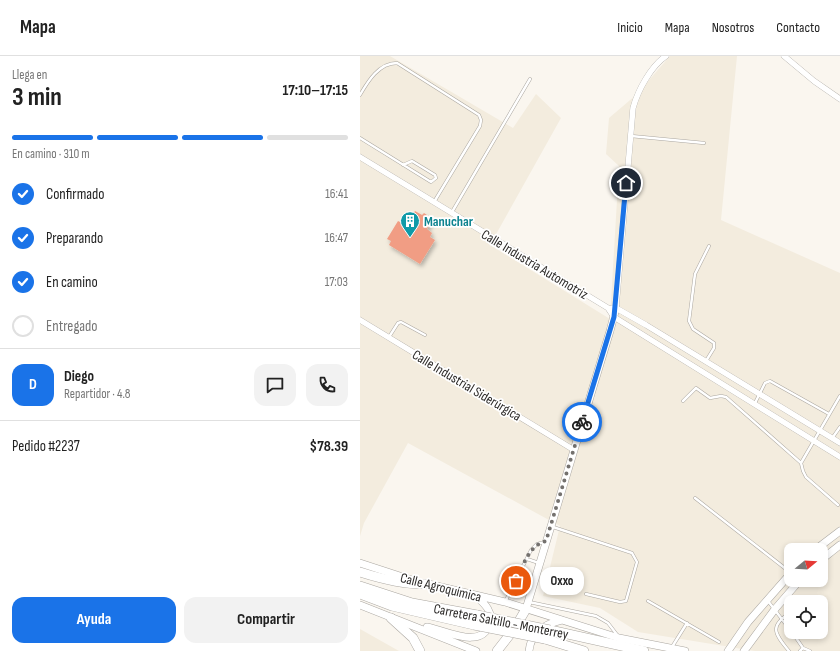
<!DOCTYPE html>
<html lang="es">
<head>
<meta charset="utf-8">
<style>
	body { margin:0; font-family:"Sofia Sans Condensed",sans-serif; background:#f2f2f2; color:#222; height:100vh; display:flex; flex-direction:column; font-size:15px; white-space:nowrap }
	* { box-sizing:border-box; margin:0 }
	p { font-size:13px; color:#767676 }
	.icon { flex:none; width:22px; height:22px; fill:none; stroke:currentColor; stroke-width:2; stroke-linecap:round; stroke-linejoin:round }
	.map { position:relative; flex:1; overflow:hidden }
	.drawer { display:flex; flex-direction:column; background:#fff; width:360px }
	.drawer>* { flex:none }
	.needle { width:26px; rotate:72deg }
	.tools { position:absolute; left:424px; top:487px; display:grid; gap:8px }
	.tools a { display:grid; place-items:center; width:44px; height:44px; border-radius:8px; background:#fff; box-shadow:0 2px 6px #0003; font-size:20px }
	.pin { position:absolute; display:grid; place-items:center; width:34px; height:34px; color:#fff; margin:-17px; border:2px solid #fff; border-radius:50%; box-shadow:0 1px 4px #0007 }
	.courier { position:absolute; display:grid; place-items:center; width:40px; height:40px; margin:-20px; border:3px solid #1a73e8; border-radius:50%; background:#fff; color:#222; box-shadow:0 1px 5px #0007 }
	.bubble { position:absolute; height:28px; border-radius:12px; background:#fff; box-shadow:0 2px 6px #0003; font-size:13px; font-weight:700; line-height:28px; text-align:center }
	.summary em { font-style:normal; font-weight:700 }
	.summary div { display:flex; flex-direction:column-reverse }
	.summary { display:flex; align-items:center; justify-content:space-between; height:68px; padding:0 12px }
	h1 { font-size:26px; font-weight:700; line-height:30px }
	.bar { display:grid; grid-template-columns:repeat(4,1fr); gap:6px 4px; align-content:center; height:48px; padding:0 12px }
	.bar i { height:5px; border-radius:3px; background:#e0e0e0 }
	.bar .selected { background:#1a73e8 }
	.bar p { grid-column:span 4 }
	.line { display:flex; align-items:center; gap:10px; padding:0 12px; border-top:1px solid #e0e0e0 }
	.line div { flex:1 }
	.round { display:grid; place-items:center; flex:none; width:42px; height:42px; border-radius:12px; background:#f2f2f2 }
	ol { padding:0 12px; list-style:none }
	li { display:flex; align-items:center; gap:12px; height:44px }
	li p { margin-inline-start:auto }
	li .icon { padding:4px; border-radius:50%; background:#1a73e8; color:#fff; stroke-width:4 }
	li:last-child { color:#767676 }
	li i { width:22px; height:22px; border:2px solid #e0e0e0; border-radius:50% }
	.button { display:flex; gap:8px; margin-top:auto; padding:8px 12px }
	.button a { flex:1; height:46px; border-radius:12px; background:#1a73e8; color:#fff; font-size:16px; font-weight:700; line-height:46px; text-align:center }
	.button a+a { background:#f2f2f2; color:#222 }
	header { display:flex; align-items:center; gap:24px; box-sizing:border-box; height:56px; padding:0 20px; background:#fff; border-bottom:1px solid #e0e0e0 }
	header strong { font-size:19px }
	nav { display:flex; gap:22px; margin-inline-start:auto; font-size:14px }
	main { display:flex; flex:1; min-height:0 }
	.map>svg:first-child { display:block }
</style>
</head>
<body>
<header>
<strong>Mapa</strong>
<nav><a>Inicio</a><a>Mapa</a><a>Nosotros</a><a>Contacto</a></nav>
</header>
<main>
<section class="drawer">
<div class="summary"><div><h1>3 min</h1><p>Llega en</p></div><em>17:10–17:15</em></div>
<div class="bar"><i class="selected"></i><i class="selected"></i><i class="selected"></i><i></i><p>En camino · 310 m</p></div>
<ol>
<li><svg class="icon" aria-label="check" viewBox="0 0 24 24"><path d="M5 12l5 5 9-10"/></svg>Confirmado<p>16:41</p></li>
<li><svg class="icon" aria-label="check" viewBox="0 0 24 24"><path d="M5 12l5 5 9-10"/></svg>Preparando<p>16:47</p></li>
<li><svg class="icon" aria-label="check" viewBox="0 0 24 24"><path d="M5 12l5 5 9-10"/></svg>En camino<p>17:03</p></li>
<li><i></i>Entregado</li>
</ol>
<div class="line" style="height:72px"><b class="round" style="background:#1a73e8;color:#fff">D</b><div><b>Diego</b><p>Repartidor · 4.8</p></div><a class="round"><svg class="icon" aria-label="chat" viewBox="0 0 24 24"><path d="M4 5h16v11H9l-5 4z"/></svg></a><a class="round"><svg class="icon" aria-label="phone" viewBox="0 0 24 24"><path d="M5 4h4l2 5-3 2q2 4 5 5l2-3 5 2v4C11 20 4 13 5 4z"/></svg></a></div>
<div class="line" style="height:52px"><div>Pedido #2237</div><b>$78.39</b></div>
<div class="button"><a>Ayuda</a><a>Compartir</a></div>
</section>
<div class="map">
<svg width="480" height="595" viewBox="0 0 480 595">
	<defs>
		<filter id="shadow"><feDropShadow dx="2" dy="3" stdDeviation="2" flood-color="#0004"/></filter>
	</defs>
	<rect width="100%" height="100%" fill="#faf6ef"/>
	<path fill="#f3ecde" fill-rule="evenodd" d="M0,0H30L153,72L176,38L201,62L130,189L250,263L259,110L246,98L249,62L276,39L310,0H377L361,164L480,217V595H395L278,576L240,552L183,540L200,470L48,387L4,467L0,480ZM431,494H461V524H431ZM431,546H461V576H431Z
		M0,573L39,595H0Z"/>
	<path fill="#f19d84" filter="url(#shadow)" d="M55,155L62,159L64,157L67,159L66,161L72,165L67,173L72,177L70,181L75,184L60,208L29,189L31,185L27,183L38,165L42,167L46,161L50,163Z"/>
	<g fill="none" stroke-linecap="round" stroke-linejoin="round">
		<g stroke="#aba7a1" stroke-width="3.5">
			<path id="service" d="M0,39C8,25 19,7 37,7L119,59L121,64L120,70L74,146
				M271,80L344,87
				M0,82L71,126L76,122L75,119L52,105L43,109
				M92,156L170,23
				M29,281L38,267L41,266L65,279
				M346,305L354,292V287L333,273L329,265L335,218L349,190
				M323,345L336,332L350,342L361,340L366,341L441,407L443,415L446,421L478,449
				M395,347L405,327L410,325L469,358
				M473,381L480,371
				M441,407L480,340
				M335,442L431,517
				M193,471L272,497L277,506L266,545L260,546L226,538
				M167,503L179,507
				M288,545L359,586
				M408,545L431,575
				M145,546L171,494L177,488L185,486
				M169,546L236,560L248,567L258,580
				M432,576L443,592L450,595
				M312,591L327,567
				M429,595C414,577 409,570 431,556
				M440,595L443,592"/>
		</g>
		<g stroke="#aba7a1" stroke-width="6">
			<path id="minor" d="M424,0L454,25L480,43
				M0,101L248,252L254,261L480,401
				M252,252H256L286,269L480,387
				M256,252L273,52C278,34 291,10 306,0
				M0,264L214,394"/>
		</g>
		<g stroke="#aba7a1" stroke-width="8">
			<path id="tertiary" d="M455,494L480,475
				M461,504L480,489
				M0,507L52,524
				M64,527L145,546L259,582L325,595
				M0,549L116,595
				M166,553L250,275L256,252
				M67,571C85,574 122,595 130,567C133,556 125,548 117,541
				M169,595C171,576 185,568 202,564
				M368,595L388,566L431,517
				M384,595L415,553L440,524"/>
		</g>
		<g stroke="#aba7a1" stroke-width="10">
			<path id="trunk" d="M0,516C22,523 45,529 68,528
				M0,530L52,547L117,559
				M0,538L32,550L114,569
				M31,562L53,582L60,595
				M190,574L284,595
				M185,583L224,595
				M137,595L155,572L166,553"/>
		</g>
		<use href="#service" stroke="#fff" stroke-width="2.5"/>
		<use href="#minor" stroke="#fff" stroke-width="5.5"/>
		<use href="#tertiary" stroke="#fff" stroke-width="7"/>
		<use href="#trunk" stroke="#fff" stroke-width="9"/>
		<g stroke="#aba7a1" stroke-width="10" stroke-linecap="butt">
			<path id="trunk-bridge" d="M117,559L190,574
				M114,569L185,583"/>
		</g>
		<use href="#trunk-bridge" stroke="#fff" stroke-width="9"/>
	</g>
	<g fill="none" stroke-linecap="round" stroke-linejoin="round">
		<path stroke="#74716e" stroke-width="4" stroke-dasharray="0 7.2" d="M156,525C163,510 168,490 186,485L222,366"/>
		<path stroke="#1a73e8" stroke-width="5" d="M222,366L254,261L266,127"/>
	</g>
	<defs>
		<g id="building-pin" transform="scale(1)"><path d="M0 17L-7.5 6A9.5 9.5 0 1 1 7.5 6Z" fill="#0f9aa8" stroke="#fff"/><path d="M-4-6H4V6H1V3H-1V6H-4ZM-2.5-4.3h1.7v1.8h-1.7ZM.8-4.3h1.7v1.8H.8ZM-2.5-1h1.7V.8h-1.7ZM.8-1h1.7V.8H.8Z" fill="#fff"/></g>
	</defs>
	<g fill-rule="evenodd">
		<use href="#building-pin" x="50" y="165"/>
	</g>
	<g text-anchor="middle" stroke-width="3.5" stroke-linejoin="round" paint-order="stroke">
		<g font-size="14" font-weight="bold" fill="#0d838f" stroke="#fff" text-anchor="start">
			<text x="64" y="170">Manuchar</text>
		</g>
		<g font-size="14" fill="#2c2a28" stroke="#fff">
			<text transform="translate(175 208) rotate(31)" y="5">Calle Industria Automotriz</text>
			<text transform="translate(107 329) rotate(31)" y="5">Calle Industrial Siderúrgica</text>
			<text transform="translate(81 531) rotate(14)" y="5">Calle Agroquímica</text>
			<text transform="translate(141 565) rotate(11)" y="5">Carretera Saltillo - Monterrey</text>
		</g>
	</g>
</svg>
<div class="tools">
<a><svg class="needle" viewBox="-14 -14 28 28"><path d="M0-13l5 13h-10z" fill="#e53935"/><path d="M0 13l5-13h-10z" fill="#767676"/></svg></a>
<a><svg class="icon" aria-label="locate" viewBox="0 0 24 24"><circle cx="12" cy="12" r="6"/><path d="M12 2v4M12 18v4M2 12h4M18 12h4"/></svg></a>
</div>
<div class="pin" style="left:156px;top:525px;background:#ea580c"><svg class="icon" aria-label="bag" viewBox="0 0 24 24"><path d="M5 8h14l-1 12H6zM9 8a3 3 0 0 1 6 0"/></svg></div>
<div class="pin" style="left:266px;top:127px;background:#1f2937"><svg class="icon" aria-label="home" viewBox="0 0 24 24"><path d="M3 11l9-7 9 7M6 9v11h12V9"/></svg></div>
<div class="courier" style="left:222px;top:366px"><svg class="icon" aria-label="bike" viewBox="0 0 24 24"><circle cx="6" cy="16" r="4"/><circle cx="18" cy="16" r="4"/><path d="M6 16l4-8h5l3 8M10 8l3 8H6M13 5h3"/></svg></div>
<div class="bubble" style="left:180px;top:511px;width:44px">Oxxo</div>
</div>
</main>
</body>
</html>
